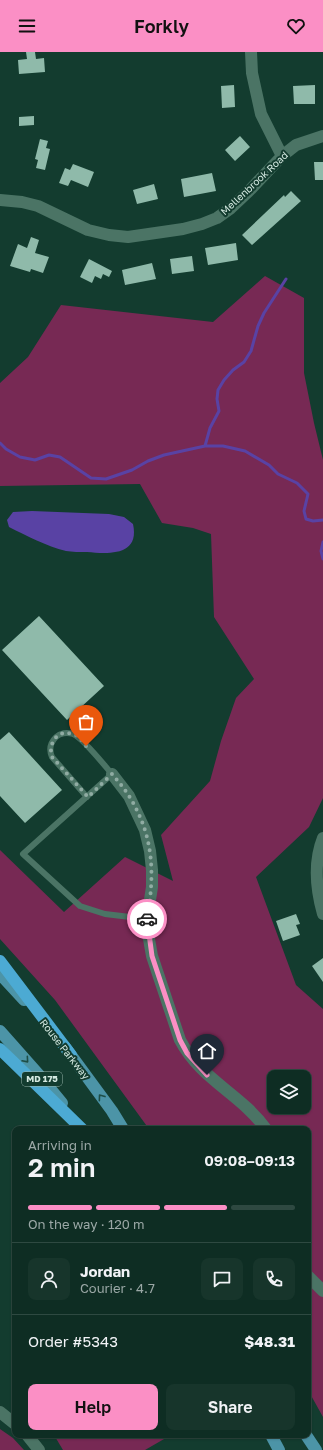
<!DOCTYPE html>
<html lang="en">
<head>
<meta charset="utf-8">
<style>
	body { margin:0; font-family:"Golos Text",sans-serif; background:#17352b; color:#f1f3f6; height:100vh; display:flex; flex-direction:column; font-size:15px; white-space:nowrap }
	* { box-sizing:border-box; margin:0 }
	p { font-size:13px; color:#9ba8a6 }
	.icon { flex:none; width:22px; height:22px; fill:none; stroke:currentColor; stroke-width:2; stroke-linecap:round; stroke-linejoin:round }
	.map { position:relative; flex:1; overflow:hidden }
	.panel { position:absolute; left:12px; top:1074px; width:299px; height:312px; display:flex; flex-direction:column; background:#0e2d23; border-radius:8px; box-shadow:0 1px 3px #0004,0 0 0 1px #2e4941 }
	.panel>* { flex:none }
	.buttons { position:absolute; left:267px; top:1018px; display:grid; gap:8px }
	.buttons a { display:grid; place-items:center; width:44px; height:44px; border-radius:8px; background:#0e2d23; box-shadow:0 1px 3px #0004,0 0 0 1px #2e4941; font-size:20px }
	.pin { position:absolute; display:grid; place-items:center; width:34px; height:34px; color:#fff; margin:-41px -17px; border-radius:50% 50% 50% 0; rotate:-45deg; box-shadow:0 0 4px #0007 }
	.pin .icon { rotate:45deg }
	.courier { position:absolute; display:grid; place-items:center; width:40px; height:40px; margin:-20px; border:3px solid #fb8fc5; border-radius:50%; background:#fff; color:#222; box-shadow:0 1px 5px #0007 }
	.head em { font-style:normal; font-weight:600 }
	.head div { display:flex; flex-direction:column-reverse }
	.head { display:flex; align-items:center; justify-content:space-between; height:68px; padding:0 16px }
	h1 { font-size:26px; font-weight:600; line-height:30px }
	.bar { display:grid; grid-template-columns:repeat(4,1fr); gap:6px 4px; align-content:center; height:48px; padding:0 16px }
	.bar i { height:5px; border-radius:3px; background:#2e4941 }
	.bar .on { background:#fb8fc5 }
	.bar p { grid-column:span 4 }
	.line { display:flex; align-items:center; gap:10px; padding:0 16px; border-top:1px solid #2e4941 }
	.line div { flex:1 }
	.round { display:grid; place-items:center; flex:none; width:42px; height:42px; border-radius:8px; background:#17352b }
	.action { display:flex; gap:8px; margin-top:auto; padding:8px 16px }
	.action a { flex:1; height:46px; border-radius:8px; background:#fb8fc5; color:#111; font-size:16px; font-weight:600; line-height:46px; text-align:center }
	.action a+a { background:#17352b; color:#f1f3f6 }
	header { display:flex; justify-content:space-between; align-items:center; height:52px; padding:0 16px; background:#fb8fc5; color:#111; font-size:18px; font-weight:600 }
	.map>svg:first-child { display:block }
</style>
</head>
<body>
<header><svg class="icon" aria-label="menu" viewBox="0 0 24 24"><path d="M4 6h16M4 12h16M4 18h16"/></svg>Forkly<svg class="icon" aria-label="heart" viewBox="0 0 24 24"><path d="M12 20l-8-8c-3-5 5-10 8-4 3-6 11-1 8 4z"/></svg></header>
<div class="map">
<svg width="323" height="1398" viewBox="0 0 323 1398">
	<rect width="100%" height="100%" fill="#133c2f"/>
	<path fill="#772954" fill-rule="evenodd" d="M265,224L304,246V321L314,371L323,408V746L309,775L256,825L296,933L323,957V1365L308,1338V1077H149L55,948L0,887V798L64,860L125,805L173,829L161,783L210,729L221,689L236,646L254,627L214,565L211,482L193,476L162,471L140,432L0,434V331L28,305L61,253L213,270ZM274,1025H304V1055H274Z
		M0,1377L13,1386L24,1398H0Z
		M54,1383H171L145,1398H63Z"/>
	<path fill="#5942a4" d="M32,459L109,462L124,465L133,472C140,504 109,502 87,500C80,500 72,500 66,499C46,494 27,484 9,475L7,468L13,460Z"/>
	<g fill="none" stroke-linecap="round" stroke-linejoin="round">
		<path stroke="#5942a4" stroke-width="3" d="M0,391L6,397L20,405L35,408L49,403L60,405L91,426L106,427L132,418L148,409L164,403L205,394H223L245,399L269,413L278,422L297,431L308,442L304,459L306,467L313,469L323,468
			M205,394L210,376L219,359L217,347L218,338L224,328L233,318L244,310L251,299L258,274L264,261L286,227
			M323,490L321,499L323,507"/>
	</g>
	<path fill="#8fbaaa" d="M26,0H35L36,7L44,6L45,20L19,22L18,8L27,7Z
		M234,33L235,55L222,56L221,34Z
		M315,33V52H294L293,34Z
		M34,64V73L19,74V65Z
		M240,84L250,95L235,109L225,98Z
		M40,87L48,89L46,96L50,97L45,118L36,116L38,108L35,107Z
		M314,110H323V128H315Z
		M73,112L94,120L88,135L71,128L68,134L59,131L65,116L70,118Z
		M212,121L216,139L184,145L181,127Z
		M154,132L158,147L137,152L133,138Z
		M291,139L301,149L252,193L242,183L284,143L285,145Z
		M31,185L39,188L35,201L49,205L43,221L31,217L30,220L10,214L18,192L27,196Z
		M236,191L238,208L208,213L205,196Z
		M192,204L194,219L172,222L170,207Z
		M89,207L112,219L109,225L103,222L101,227L95,224L92,231L80,225Z
		M152,211L156,227L125,233L122,218Z
		M39,564L104,634L67,668L2,598Z
		M9,680L62,738L25,771L0,744V688Z
		M296,862L300,872L296,873L300,883L283,889L276,869Z
		M323,906V930L312,914Z"/>
	<g fill="none" stroke-linecap="round" stroke-linejoin="round">
		<path stroke="#4b7465" stroke-width="6" d="M87,745L52,705C49,698 50,691 56,685C60,681 67,680 73,682C83,686 104,713 112,722L23,802L80,854L105,862L147,867"/>
		<path stroke="#4b7465" stroke-width="12" d="M251,0L252,21L261,62L282,104
			M0,148L22,150L38,154L88,178L109,183L128,185L183,177L202,172L217,166L231,156L248,140L282,104L296,93L323,84
			M112,722L129,744L145,778L150,799L152,818V835L147,867L149,887L152,904L180,988C201,1028 241,1042 266,1077
			M323,786C313,811 316,837 323,862
			M308,1224L323,1239
			M0,1360L15,1372
			M27,1383L39,1398"/>
		<path stroke="#4c94a7" stroke-width="12" d="M0,922L24,948
			M0,979L39,1023L62,1051
			M65,995L112,1059L123,1077
			M271,1383L279,1398
			M306,1383L316,1398"/>
		<path stroke="#4caad3" stroke-width="12" d="M0,909L71,1003
			M0,997L82,1077"/>
	</g>
	<defs><path id="oneway-chevron" d="M-2-3.5L2.5 0L-2 3.5" fill="none" stroke-width="1.6" stroke-linecap="round" stroke-linejoin="round"/></defs>
	<g stroke="#1e4e47">
		<use href="#oneway-chevron" transform="translate(26 1008) rotate(49)"/>
		<use href="#oneway-chevron" transform="translate(101 1045) rotate(-126)"/>
	</g>
	<g fill="none" stroke-linecap="round" stroke-linejoin="round">
		<path stroke="#90aca3" stroke-width="4" stroke-dasharray="0 7.2" d="M86,694C82,689 78,683 72,682C56,677 48,693 52,705L88,745L112,722C118,729 124,736 129,744C154,784 155,822 147,867"/>
		<path stroke="#fb8fc5" stroke-width="5" d="M147,867L152,904L180,988L187,1001L207,1023"/>
	</g>
	<g text-anchor="middle" stroke-width="4" stroke-linejoin="round" paint-order="stroke">
		<rect fill="#133c2f" stroke="#9ab5ac" stroke-width="1" x="22" y="1020" width="40" height="14" rx="3"/>
		<g font-size="9" font-weight="bold" fill="#d4e9e1">
			<text x="42" y="1030">MD 175</text>
		</g>
		<g font-size="10" fill="#d4e9e1" stroke="#133c2f">
			<text transform="translate(254 131) rotate(-43)" y="4">Mellenbrook Road</text>
			<text transform="translate(65 997) rotate(52)" y="4">Rouse Parkway</text>
		</g>
	</g>
</svg>
<div class="buttons">
<a><svg class="icon" aria-label="layers" viewBox="0 0 24 24"><path d="M12 4l9 5-9 5-9-5zM3 14l9 5 9-5"/></svg></a>
</div>
<div class="pin" style="left:86px;top:694px;background:#ea580c"><svg class="icon" aria-label="bag" viewBox="0 0 24 24"><path d="M5 8h14l-1 12H6zM9 8a3 3 0 0 1 6 0"/></svg></div>
<div class="pin" style="left:207px;top:1023px;background:#1f2937"><svg class="icon" aria-label="home" viewBox="0 0 24 24"><path d="M3 11l9-7 9 7M6 9v11h12V9"/></svg></div>
<div class="courier" style="left:147px;top:867px"><svg class="icon" aria-label="car" viewBox="0 0 24 24"><path d="M5 17H2v-5l4-1 3-4h7l3 4 3 1v5h-3M9 17h6M6 11h13"/><circle cx="7" cy="17" r="2"/><circle cx="17" cy="17" r="2"/></svg></div>
<section class="panel">
<div class="head"><div><h1>2 min</h1><p>Arriving in</p></div><em>09:08–09:13</em></div>
<div class="bar"><i class="on"></i><i class="on"></i><i class="on"></i><i></i><p>On the way · 120 m</p></div>
<div class="line" style="height:72px"><a class="round"><svg class="icon" aria-label="person" viewBox="0 0 24 24"><circle cx="12" cy="8" r="4"/><path d="M4 21q1-7 8-7t8 7"/></svg></a><div><b>Jordan</b><p>Courier · 4.7</p></div><a class="round"><svg class="icon" aria-label="chat" viewBox="0 0 24 24"><path d="M4 5h16v11H9l-5 4z"/></svg></a><a class="round"><svg class="icon" aria-label="phone" viewBox="0 0 24 24"><path d="M5 4h4l2 5-3 2q2 4 5 5l2-3 5 2v4C11 20 4 13 5 4z"/></svg></a></div>
<div class="line" style="height:52px"><div>Order #5343</div><b>$48.31</b></div>
<div class="action"><a>Help</a><a>Share</a></div>
</section>
</div>
</body>
</html>
